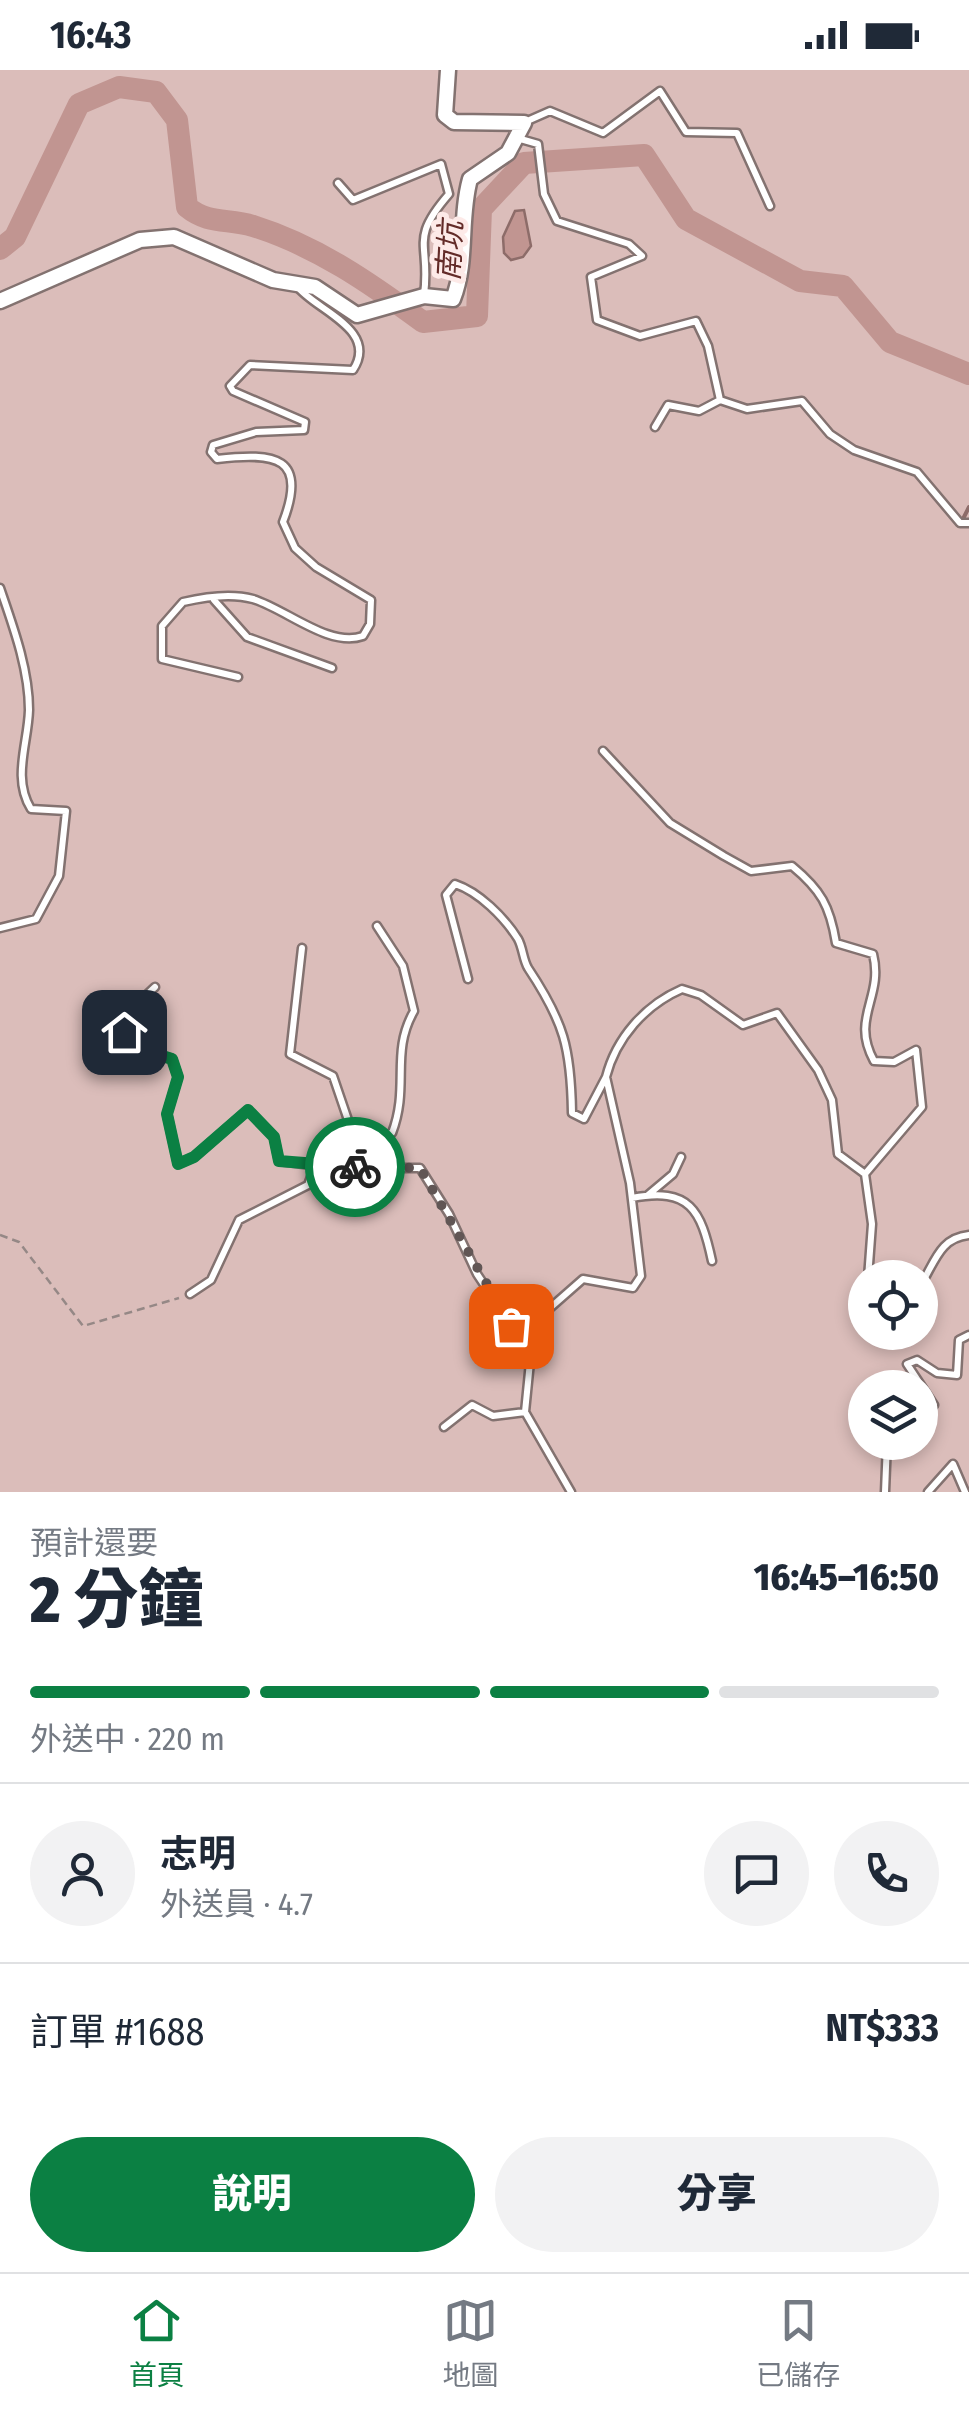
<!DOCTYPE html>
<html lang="zh-TW">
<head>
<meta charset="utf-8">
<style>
	body { margin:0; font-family:"Fira Sans Condensed","Noto Sans TC",sans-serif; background:#f2f2f3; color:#1f2937; height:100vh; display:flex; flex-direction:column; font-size:38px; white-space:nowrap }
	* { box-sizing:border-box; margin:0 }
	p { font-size:32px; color:#747a83 }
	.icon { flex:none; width:55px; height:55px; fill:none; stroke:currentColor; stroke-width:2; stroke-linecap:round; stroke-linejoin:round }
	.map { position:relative; height:1422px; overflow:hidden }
	.side { display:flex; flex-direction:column; background:#fff; flex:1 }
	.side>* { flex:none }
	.tools { position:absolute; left:848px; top:1190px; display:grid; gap:20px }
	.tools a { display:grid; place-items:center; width:90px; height:90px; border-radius:50%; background:#fff; box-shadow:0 5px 15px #0003; font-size:50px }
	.pin { position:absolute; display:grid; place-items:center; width:85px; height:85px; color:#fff; margin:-42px; border-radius:20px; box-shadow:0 5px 15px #0006 }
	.courier { position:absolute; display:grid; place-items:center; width:100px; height:100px; margin:-50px; border:8px solid #0b8043; border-radius:50%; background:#fff; color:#222; box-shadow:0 2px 12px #0007 }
	.summary em { font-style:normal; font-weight:800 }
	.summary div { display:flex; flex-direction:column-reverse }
	.summary { display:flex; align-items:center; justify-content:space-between; height:170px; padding:0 30px }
	h1 { font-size:65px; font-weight:800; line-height:75px }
	.bar { display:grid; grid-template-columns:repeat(4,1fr); gap:15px 10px; align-content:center; height:120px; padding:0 30px }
	.bar i { height:12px; border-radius:8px; background:#e0e1e3 }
	.bar .on { background:#0b8043 }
	.bar p { grid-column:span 4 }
	.line { display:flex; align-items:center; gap:25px; padding:0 30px; border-top:2px solid #e0e1e3 }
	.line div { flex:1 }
	.round { display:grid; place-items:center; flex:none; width:105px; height:105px; border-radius:52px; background:#f2f2f3 }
	.primary-button { display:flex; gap:20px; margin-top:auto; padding:20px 30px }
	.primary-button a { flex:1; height:115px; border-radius:60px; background:#0b8043; color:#fff; font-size:40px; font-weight:800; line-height:115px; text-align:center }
	.primary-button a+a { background:#f2f2f3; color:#1f2937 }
	.status { display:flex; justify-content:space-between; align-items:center; height:70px; padding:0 50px; background:#fff; direction:ltr }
	.status svg { height:28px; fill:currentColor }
	.menu { display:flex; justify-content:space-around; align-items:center; height:140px; border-top:2px solid #e0e1e3; background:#fff; font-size:28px; color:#747a83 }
	.menu a { display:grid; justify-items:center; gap:5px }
	.menu .on { color:#0b8043 }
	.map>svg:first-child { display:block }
</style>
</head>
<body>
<div class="status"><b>16:43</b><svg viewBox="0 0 49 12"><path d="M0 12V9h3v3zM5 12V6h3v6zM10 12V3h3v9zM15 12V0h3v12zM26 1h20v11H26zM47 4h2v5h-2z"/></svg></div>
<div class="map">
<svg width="969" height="1422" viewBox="0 0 969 1422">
	<rect width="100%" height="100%" fill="#f0dddb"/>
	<path fill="#dbbdba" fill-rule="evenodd" d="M0,0H969V1422H0ZM865,1208H920V1262H865ZM865,1318H920V1372H865Z"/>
	<path fill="#c19591" stroke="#8d6c69" stroke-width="2.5" d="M524,140L531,176L523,187L511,190L504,183L503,167L515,141Z"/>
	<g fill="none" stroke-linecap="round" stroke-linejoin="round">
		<path stroke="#8d6c69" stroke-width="4" d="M964,447L969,437"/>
		<path stroke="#c19591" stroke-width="22" d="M0,179L15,167L79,34L119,17L156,22L177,50L187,137C209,155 228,148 253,156C317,176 370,213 423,252L477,246L481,139L524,93L644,85L686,149L800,211L843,216L890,272L969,304"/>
		<g stroke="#837270" stroke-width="11">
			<path id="lane" d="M525,52L550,41L603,63L660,21L686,62L737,63L770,136
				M517,68L538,74L544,124L557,151L629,174L642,186L591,207L597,250L640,266L696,251L708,276L720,330L747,339L802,331L830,364L854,380L917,402L960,453H969
				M338,113L353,130L441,94L449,124C408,171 431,173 424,225
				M655,357L668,335L699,341L720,330
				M0,518C13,556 29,599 29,640C28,674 12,708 31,739L66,741L59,806L36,849L0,858
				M214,530L247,567L332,598
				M238,607L162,589V556L183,532C204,527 232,523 253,529C286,539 329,578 363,566L370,554L371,530L316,497L295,478L283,452C308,387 276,382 217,389L211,382L213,375L256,362L304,360L305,352L233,321L230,316L250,295L353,300C380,259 313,239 297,216
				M603,681L670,753L724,786L751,801L792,796C821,820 830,836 836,873L873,884C884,928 850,947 874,991L894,992L916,980L922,1037L865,1104L872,1154L868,1208
				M302,878L290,984L333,1006L364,1097
				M468,909L446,825L455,814C479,822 504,847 518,869C523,878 523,890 528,898C564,952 571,978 572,1043L584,1049L606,1007L630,1113L641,1206L633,1218L583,1209L534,1252L525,1342L571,1422
				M155,917C135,936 120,948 130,976L172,989L178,1007L167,1044L178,1094L194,1087L248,1040L274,1067L279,1091L336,1098H420L449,1144L477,1204L528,1281
				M606,1007C616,968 645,935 682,919L701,925L743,955L777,943L818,1000L832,1030L838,1084L865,1104
				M357,1078L368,1067L392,1063C410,1016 390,983 414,941L403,896L377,856
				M648,1125L673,1104L681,1087
				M632,1128C690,1117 701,1140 712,1191
				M920,1216C935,1193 939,1168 969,1165
				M865,1222V1237
				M190,1224L211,1210L239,1150L308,1115L315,1096
				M920,1339L934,1335L907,1294L917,1290L937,1303L957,1305L959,1270L969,1265
				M444,1357L472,1335L493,1346L525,1342
				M885,1422L887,1372
				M928,1422L953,1394L965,1422"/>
		</g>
		<g stroke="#837270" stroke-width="19">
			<path id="street" d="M0,231L140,170L174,167L273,210L315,217L357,245L424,226L453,229C468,191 459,149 470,109L508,83L524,53L454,52L445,45L448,0"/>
		</g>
		<path stroke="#958886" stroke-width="2.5" stroke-dasharray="8 5" stroke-linecap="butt" d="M0,1165L19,1172L83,1256L179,1228"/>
		<use href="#lane" stroke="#fff" stroke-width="6"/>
		<use href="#street" stroke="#fff" stroke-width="14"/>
	</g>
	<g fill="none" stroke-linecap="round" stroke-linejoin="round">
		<path stroke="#615655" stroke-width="10" stroke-dasharray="0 18" d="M355,1097L420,1098L511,1256"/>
		<path stroke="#0b8043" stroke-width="12" d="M124,962L130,976L172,989L178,1007L167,1044L178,1094L194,1087L248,1040L274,1067L279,1091L355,1097"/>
	</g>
	<g text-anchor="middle" stroke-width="10" stroke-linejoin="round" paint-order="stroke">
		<g font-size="30" font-style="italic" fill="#632b28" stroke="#fdeae8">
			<text transform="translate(450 181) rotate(-87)" y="10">南坑</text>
		</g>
	</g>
</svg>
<div class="tools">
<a><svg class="icon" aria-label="locate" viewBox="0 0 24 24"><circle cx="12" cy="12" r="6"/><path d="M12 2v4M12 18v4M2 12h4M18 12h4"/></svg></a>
<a><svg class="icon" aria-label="layers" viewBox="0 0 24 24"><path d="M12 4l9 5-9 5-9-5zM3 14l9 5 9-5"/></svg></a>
</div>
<div class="pin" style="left:511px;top:1256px;background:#ea580c"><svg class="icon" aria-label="bag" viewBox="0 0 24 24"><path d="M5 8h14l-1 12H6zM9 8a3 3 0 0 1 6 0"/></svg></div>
<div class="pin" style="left:124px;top:962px;background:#1f2937"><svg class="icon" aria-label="home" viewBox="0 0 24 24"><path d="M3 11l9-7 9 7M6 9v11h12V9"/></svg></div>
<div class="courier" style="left:355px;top:1097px"><svg class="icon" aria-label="bike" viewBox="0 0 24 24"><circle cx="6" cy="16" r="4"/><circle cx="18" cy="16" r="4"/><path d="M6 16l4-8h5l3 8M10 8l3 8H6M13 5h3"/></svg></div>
</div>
<section class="side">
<div class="summary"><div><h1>2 分鐘</h1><p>預計還要</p></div><em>16:45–16:50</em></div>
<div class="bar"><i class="on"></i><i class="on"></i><i class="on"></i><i></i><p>外送中 · 220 m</p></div>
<div class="line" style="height:180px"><a class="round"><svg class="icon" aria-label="person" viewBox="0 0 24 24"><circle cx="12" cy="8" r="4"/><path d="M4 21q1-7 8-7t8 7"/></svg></a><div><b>志明</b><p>外送員 · 4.7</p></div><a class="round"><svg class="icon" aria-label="chat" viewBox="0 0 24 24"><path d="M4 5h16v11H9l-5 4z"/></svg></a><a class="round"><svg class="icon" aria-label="phone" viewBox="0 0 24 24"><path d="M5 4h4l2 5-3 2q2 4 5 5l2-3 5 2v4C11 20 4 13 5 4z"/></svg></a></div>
<div class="line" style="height:130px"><div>訂單 #1688</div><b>NT$333</b></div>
<div class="primary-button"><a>說明</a><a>分享</a></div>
</section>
<nav class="menu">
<a class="on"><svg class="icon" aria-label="home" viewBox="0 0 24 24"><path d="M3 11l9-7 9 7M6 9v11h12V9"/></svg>首頁</a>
<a><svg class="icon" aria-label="map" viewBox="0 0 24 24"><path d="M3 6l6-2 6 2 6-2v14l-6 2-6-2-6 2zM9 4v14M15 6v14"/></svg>地圖</a>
<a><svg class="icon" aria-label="saved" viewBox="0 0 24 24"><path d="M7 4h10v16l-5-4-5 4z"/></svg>已儲存</a>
</nav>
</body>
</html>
